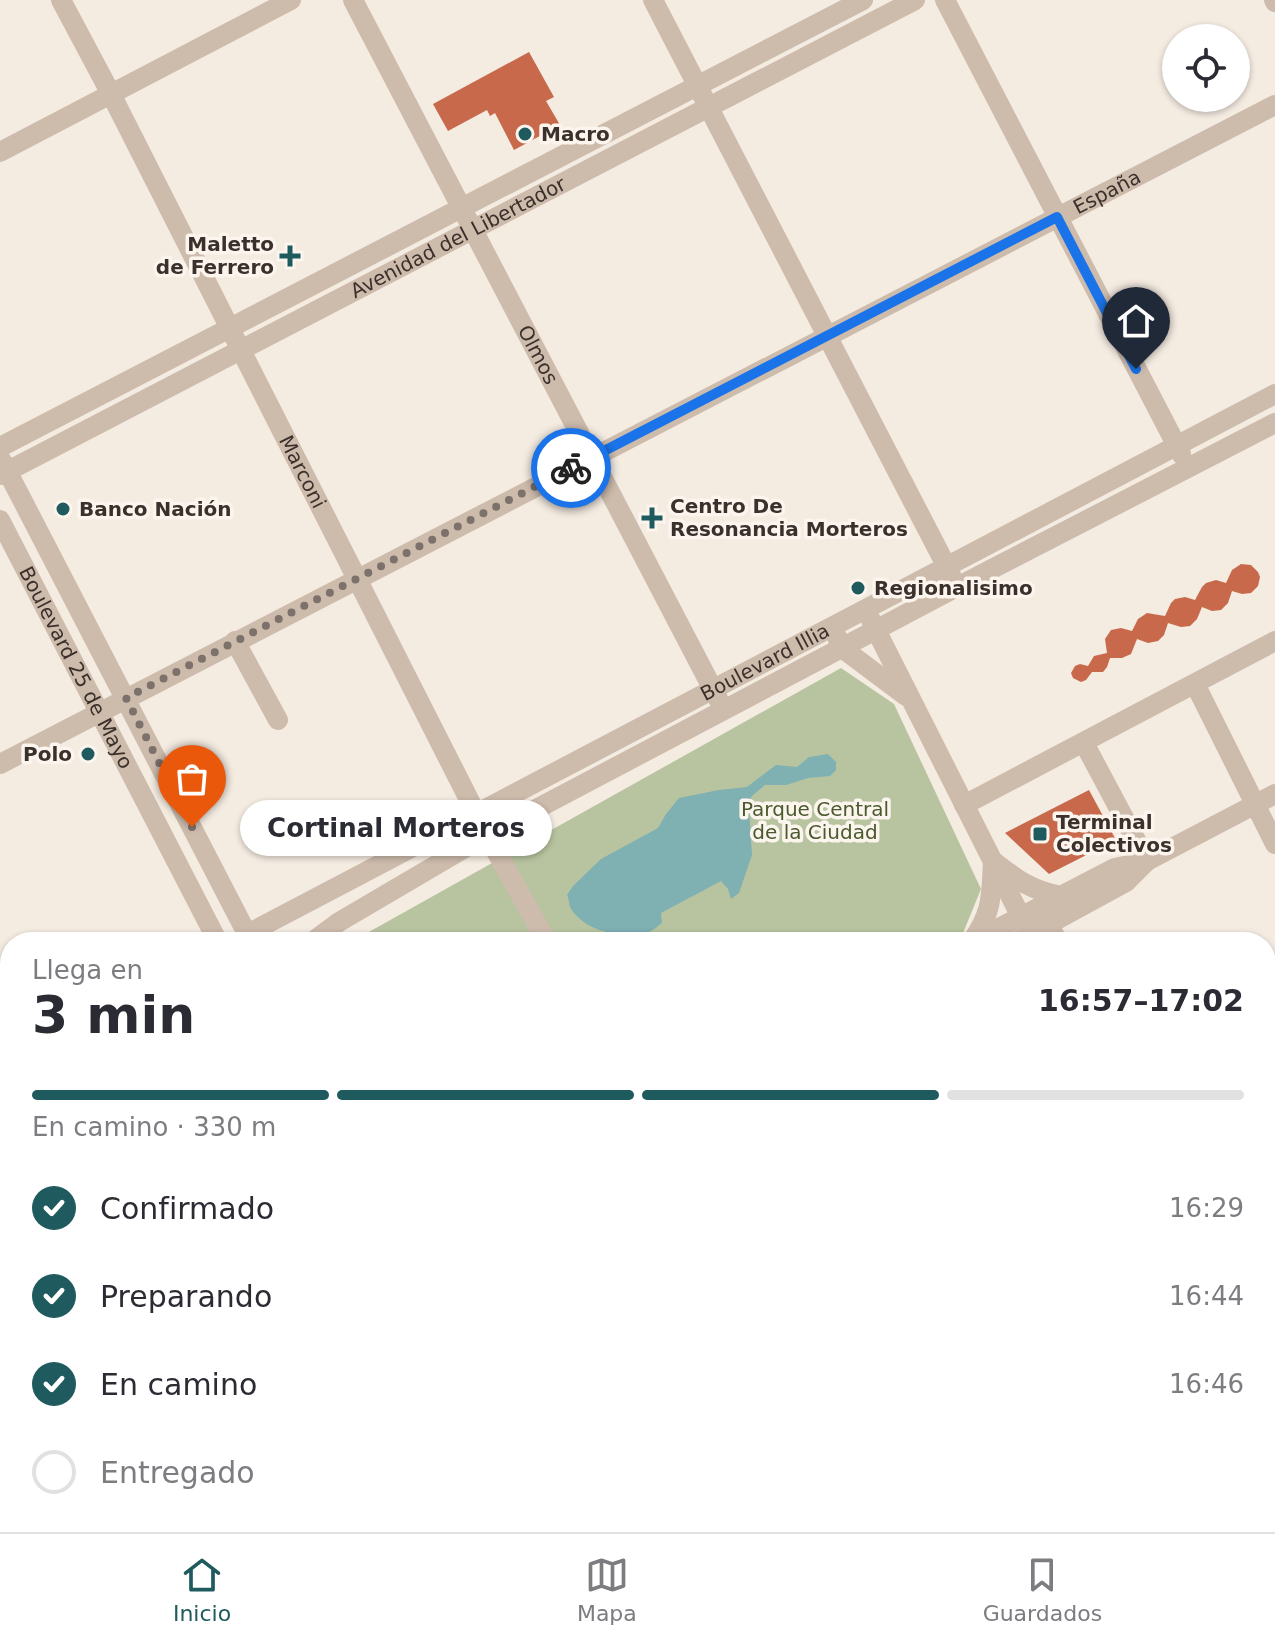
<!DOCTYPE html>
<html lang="es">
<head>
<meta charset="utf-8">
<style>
	body { margin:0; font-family:"DejaVu Sans",sans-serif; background:#f2f2f3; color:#2b2b33; height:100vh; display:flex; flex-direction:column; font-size:30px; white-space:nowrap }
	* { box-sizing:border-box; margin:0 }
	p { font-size:26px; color:#7c7c81 }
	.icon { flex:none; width:44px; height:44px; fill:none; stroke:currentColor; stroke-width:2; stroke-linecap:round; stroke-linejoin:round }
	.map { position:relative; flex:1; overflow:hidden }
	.sheet { position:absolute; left:0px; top:932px; width:1276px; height:600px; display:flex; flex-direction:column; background:#fff; border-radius:32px 32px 0 0; box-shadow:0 2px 6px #0004 }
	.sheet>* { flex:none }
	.buttons { position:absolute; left:1162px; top:24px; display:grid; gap:16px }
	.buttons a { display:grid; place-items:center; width:88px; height:88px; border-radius:50%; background:#fff; box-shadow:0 2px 6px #0004; font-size:40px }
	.pin { position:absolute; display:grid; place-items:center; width:68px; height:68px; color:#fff; margin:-82px -34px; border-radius:50% 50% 50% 0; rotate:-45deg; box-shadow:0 0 8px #0007 }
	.pin .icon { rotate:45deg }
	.courier { position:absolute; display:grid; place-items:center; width:80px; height:80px; margin:-40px; border:6px solid #1a73e8; border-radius:50%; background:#fff; color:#222; box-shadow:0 2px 10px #0007 }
	.bubble { position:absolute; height:56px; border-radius:28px; background:#fff; box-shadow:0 2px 6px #0004; font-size:26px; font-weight:600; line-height:56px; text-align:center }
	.head em { font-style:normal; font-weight:600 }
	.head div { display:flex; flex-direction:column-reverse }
	.head { display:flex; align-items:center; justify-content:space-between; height:136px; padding:0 32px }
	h1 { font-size:52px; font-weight:600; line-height:60px }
	.bar { display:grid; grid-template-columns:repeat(4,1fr); gap:12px 8px; align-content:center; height:96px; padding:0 32px }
	.bar i { height:10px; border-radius:6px; background:#e1e1e2 }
	.bar .active { background:#1f5a5e }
	.bar p { grid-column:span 4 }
	ol { padding:0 32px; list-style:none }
	li { display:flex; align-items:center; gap:24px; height:88px }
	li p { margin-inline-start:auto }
	li .icon { padding:8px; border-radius:50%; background:#1f5a5e; color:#fff; stroke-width:4 }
	li:last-child { color:#7c7c81 }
	li i { width:44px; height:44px; border:4px solid #e1e1e2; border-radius:50% }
	.menu { display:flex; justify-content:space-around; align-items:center; height:112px; border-top:2px solid #e1e1e2; background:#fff; font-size:22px; color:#7c7c81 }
	.menu a { display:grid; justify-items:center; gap:4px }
	.menu .active { color:#1f5a5e }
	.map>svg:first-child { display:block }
</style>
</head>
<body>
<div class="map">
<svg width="1275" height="1532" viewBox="0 0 1275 1532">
	<rect width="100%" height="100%" fill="#f4ebe1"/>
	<path fill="#b8c4a0" d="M841,668L894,704L981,889L963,933L945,942H351Z
		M10,1106V1427L0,1433V1111Z"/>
	<path fill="#7fb0b2" d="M828,754L836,762V770L830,776L808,778L786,785H765L751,797L749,807L752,855L739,893L731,899L728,889L721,881L661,913L662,923C657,927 651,932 646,933C621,939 583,931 570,907C570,907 568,895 567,895L573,886L601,859L658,828L666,814L679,798L719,790L747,787L776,765L797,767L809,757Z"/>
	<path fill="#c8694b" d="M529,52L554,97L546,101L560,125L514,150L495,113L490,116L487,110L448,131L433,104Z
		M1241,564L1251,565L1258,572L1260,577L1258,586L1251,593L1242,594L1232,591L1228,603L1221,610L1212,611L1202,607L1197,619L1190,626L1181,627L1168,623L1164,635L1158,641L1148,643L1137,639L1131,654L1122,658H1110L1107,667L1103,672H1092L1086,680L1081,682L1073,678L1071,673L1075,666L1080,664L1088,666L1094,656L1107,653L1105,639L1111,630L1121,628L1132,631L1138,619L1147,613L1165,616L1171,603L1175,599L1185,597L1195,600L1202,587L1206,583L1216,580L1226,583L1232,570Z
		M1089,790L1116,840L1049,874L1005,833Z"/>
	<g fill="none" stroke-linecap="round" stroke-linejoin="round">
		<path stroke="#b9a596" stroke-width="3" stroke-dasharray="4 4" stroke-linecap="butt" d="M0,1151L10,1146
			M0,1172L10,1164
			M0,1286L10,1281"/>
		<g stroke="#cdbbac" stroke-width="20">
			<path id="s1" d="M61,0L111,94L487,835L547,942"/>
			<path id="s2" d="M353,0L718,699"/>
			<path d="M653,0L951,575"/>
			<path d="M945,0L1181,454"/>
			<path d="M1274,0L1275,2"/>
			<path d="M0,152L291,0"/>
			<path d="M0,447L863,0"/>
			<path d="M2,461L245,930"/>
			<path id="s3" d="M0,475L915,0"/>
			<path id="s4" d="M0,520L218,942"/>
			<path d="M871,620L1021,917L1049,925L1058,942"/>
			<path d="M837,637L842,648L906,696"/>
			<path d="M235,641L278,720"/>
			<path d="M1195,684L1275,844"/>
			<path d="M1084,743L1147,861"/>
			<path id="s5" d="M0,764L1275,105"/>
			<path d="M964,805L1275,641"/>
			<path id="s6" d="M255,930L1275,394"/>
			<path d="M972,941C993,911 991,896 993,861C1018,880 1030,890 1061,896"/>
			<path d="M312,942L339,922L487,835L957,587L1275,423"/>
			<path d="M972,942L1115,868L1147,861L1275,794"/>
			<path d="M1016,942L1126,882L1147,861"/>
			<path d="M0,1068L10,1087"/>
			<path d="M1266,1073L1275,1068"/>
			<path d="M1266,1329L1275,1346"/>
			<path d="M0,1447L10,1441"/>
			<path d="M0,1470L10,1465"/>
			<path d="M51,1522L56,1532"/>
			<path d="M306,1522L311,1532"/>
			<path d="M561,1522L567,1532"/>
			<path d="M839,1522L844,1532"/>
			<path d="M1095,1522L1101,1532"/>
			<path d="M385,1532L405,1522"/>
			<path d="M882,1532L902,1522"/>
		</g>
	</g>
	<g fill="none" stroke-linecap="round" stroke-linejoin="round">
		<path stroke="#7c716b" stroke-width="8" stroke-dasharray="0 14.4" d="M192,827L126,698L571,468"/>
		<path stroke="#1a73e8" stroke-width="10" d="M571,468L1057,217L1136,369"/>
	</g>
	<g fill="#1f5a5e" stroke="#fbf5ee" stroke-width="3">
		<circle cx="525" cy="134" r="8"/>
		<path d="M286 244h8v8h8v8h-8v8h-8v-8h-8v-8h8z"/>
		<circle cx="63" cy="509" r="8"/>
		<path d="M648 506h8v8h8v8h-8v8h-8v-8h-8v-8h8z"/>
		<circle cx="858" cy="588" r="8"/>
		<circle cx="88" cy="754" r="8"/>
		<rect x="1032" y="826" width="16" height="16" rx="4"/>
	</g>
	<g text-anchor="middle" stroke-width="7" stroke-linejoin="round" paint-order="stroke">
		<g font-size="20" font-weight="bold" fill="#3b302b" stroke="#fbf5ee" text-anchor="start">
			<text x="541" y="141">Macro</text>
			<text x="274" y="251" text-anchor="end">Maletto<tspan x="274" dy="23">de Ferrero</tspan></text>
			<text x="670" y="513">Centro De<tspan x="670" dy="23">Resonancia Morteros</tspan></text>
			<text x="79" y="516">Banco Nación</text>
			<text x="874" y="595">Regionalisimo</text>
			<text x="72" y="761" text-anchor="end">Polo</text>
			<text x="1056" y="829">Terminal<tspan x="1056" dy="23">Colectivos</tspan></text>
		</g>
		<g font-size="20" fill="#3b302b" stroke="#fbf5ee">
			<text dy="7" stroke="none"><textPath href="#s5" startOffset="1246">España</textPath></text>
			<text dy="7" stroke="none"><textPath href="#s3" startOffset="516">Avenidad del Libertador</textPath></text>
			<text dy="7" stroke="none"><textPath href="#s2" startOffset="400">Olmos</textPath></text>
			<text dy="7" stroke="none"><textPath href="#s1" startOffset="530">Marconi</textPath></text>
			<text dy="7" stroke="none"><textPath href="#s6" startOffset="576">Boulevard Illia</textPath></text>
			<text dy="7" stroke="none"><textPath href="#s4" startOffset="166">Boulevard 25 de Mayo</textPath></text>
		</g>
		<g font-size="20" fill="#4a5a2e" stroke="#fbf5ee">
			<text x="815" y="816">Parque Central<tspan x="815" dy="23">de la Ciudad</tspan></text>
		</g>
	</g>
</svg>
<div class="buttons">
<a><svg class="icon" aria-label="locate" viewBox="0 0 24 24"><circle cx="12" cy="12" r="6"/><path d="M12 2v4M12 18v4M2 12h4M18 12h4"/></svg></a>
</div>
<div class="pin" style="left:192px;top:827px;background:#ea580c"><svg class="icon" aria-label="bag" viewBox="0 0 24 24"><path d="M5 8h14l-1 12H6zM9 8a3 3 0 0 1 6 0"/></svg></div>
<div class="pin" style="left:1136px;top:369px;background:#1f2937"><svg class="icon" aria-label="home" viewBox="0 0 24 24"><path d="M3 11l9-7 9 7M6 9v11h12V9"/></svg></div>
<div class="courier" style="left:571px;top:468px"><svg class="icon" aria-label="bike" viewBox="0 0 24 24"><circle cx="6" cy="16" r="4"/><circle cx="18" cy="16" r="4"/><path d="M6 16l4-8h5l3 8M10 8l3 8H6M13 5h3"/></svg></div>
<div class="bubble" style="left:240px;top:800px;width:312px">Cortinal Morteros</div>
<section class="sheet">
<div class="head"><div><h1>3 min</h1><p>Llega en</p></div><em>16:57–17:02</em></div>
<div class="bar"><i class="active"></i><i class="active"></i><i class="active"></i><i></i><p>En camino · 330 m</p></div>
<ol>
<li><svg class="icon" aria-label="check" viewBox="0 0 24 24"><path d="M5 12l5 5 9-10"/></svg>Confirmado<p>16:29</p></li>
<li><svg class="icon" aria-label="check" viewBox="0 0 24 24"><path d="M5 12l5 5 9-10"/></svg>Preparando<p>16:44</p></li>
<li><svg class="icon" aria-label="check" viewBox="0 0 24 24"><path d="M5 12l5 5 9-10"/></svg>En camino<p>16:46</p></li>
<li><i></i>Entregado</li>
</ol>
</section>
</div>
<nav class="menu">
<a class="active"><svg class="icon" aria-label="home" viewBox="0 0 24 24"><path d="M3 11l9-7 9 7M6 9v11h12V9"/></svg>Inicio</a>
<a><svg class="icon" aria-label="map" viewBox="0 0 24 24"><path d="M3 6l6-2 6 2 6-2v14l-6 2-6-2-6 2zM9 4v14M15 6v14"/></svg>Mapa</a>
<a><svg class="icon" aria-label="saved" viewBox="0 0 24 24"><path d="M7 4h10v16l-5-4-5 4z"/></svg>Guardados</a>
</nav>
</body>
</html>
